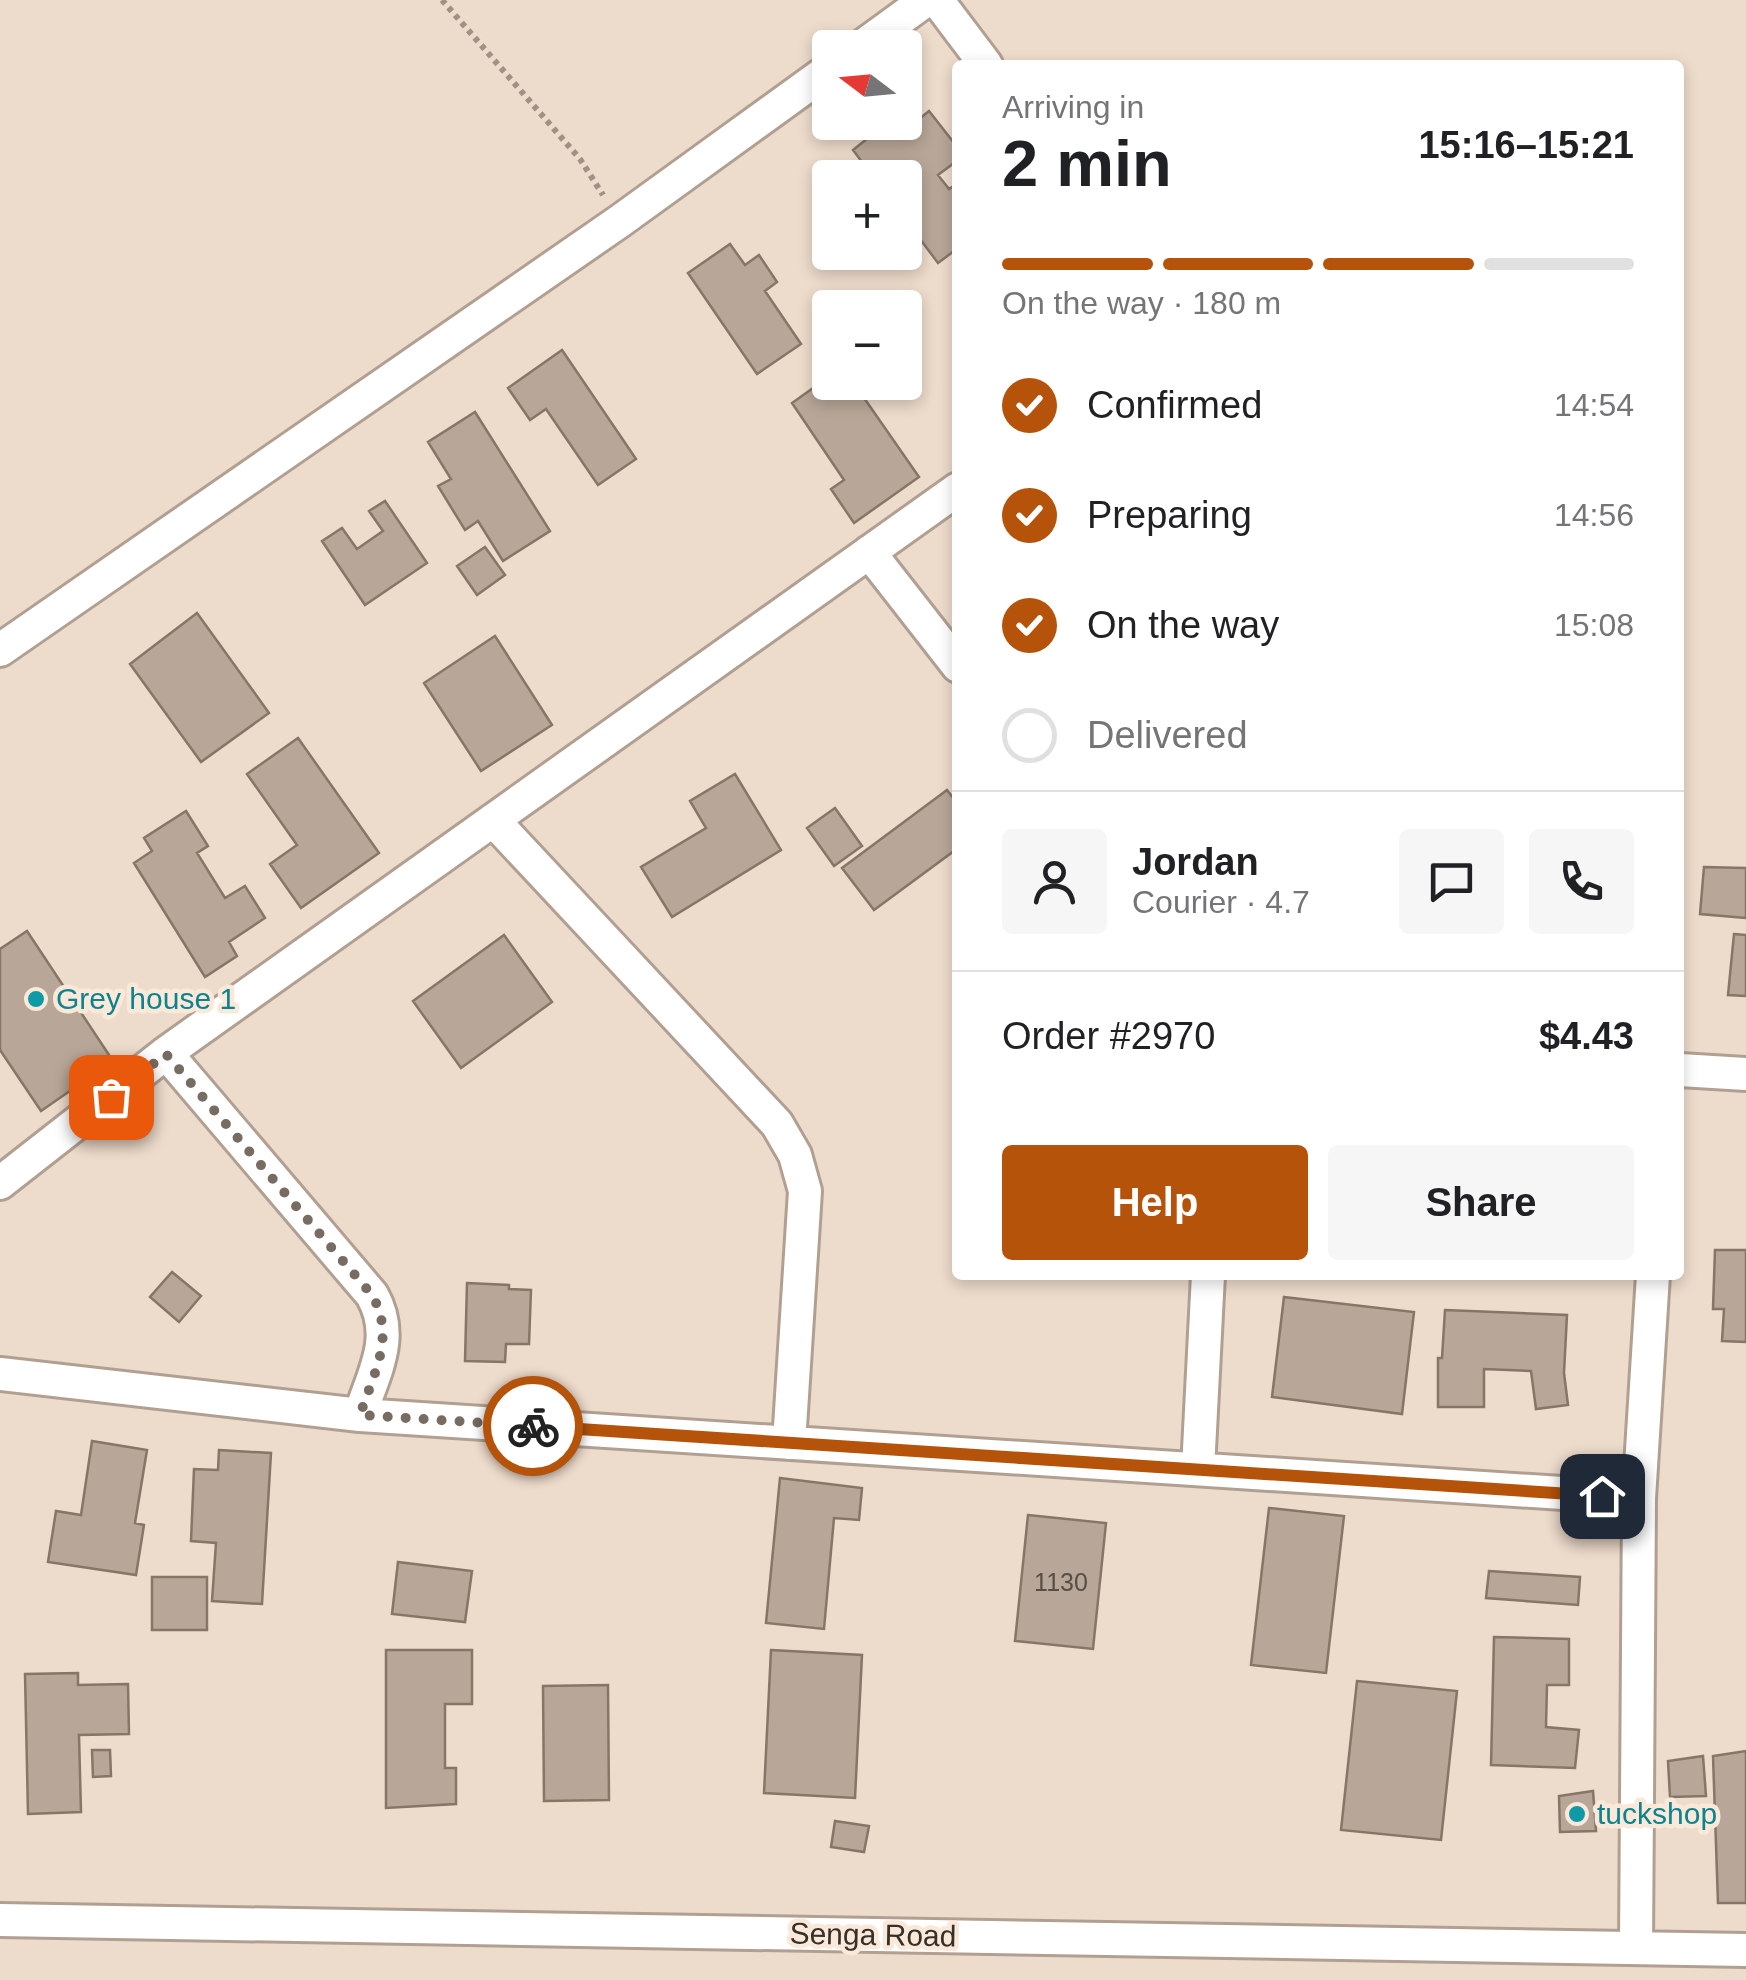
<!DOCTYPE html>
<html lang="en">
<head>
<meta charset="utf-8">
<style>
	body { margin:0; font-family:Arial,sans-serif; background:#f6f6f6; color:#202124; height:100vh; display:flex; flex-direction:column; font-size:38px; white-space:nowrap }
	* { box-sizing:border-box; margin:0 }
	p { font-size:32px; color:#757577 }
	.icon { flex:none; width:55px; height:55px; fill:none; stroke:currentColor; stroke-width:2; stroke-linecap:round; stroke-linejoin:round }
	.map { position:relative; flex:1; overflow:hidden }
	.sheet { position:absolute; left:952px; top:60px; width:732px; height:1220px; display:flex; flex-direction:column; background:#fff; border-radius:10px; box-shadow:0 5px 15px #0003 }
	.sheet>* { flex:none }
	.needle { width:65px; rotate:286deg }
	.controls { position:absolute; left:812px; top:30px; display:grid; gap:20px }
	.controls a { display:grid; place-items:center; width:110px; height:110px; border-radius:10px; background:#fff; box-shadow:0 5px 15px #0003; font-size:50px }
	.pin { position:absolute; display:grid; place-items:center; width:85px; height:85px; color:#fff; margin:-42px; border-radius:20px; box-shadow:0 5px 15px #0006 }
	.courier { position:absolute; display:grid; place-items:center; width:100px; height:100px; margin:-50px; border:8px solid #b45309; border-radius:50%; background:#fff; color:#222; box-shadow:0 2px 12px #0007 }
	.overview em { font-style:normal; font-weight:700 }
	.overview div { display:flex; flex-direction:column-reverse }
	.overview { display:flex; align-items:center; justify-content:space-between; height:170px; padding:0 50px }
	h1 { font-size:65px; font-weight:700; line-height:75px }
	.bar { display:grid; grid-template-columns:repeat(4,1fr); gap:15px 10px; align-content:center; height:120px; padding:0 50px }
	.bar i { height:12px; border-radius:8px; background:#e0e0e0 }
	.bar .selected { background:#b45309 }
	.bar p { grid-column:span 4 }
	.line { display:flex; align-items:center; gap:25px; padding:0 50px; border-top:2px solid #e0e0e0 }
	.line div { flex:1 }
	.round { display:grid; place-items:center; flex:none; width:105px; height:105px; border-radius:10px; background:#f6f6f6 }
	ol { padding:0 50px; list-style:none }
	li { display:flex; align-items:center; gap:30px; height:110px }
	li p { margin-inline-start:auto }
	li .icon { padding:10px; border-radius:50%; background:#b45309; color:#fff; stroke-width:4 }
	li:last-child { color:#757577 }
	li i { width:55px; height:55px; border:5px solid #e0e0e0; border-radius:50% }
	.button { display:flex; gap:20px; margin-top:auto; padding:20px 50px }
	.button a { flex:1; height:115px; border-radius:10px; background:#b45309; color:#fff; font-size:40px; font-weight:700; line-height:115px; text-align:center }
	.button a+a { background:#f6f6f6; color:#202124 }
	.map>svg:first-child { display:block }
</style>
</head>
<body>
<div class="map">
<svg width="1746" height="1980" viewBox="0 0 1746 1980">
	<rect width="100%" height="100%" fill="#eddbcb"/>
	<path fill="#b8a798" stroke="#867668" stroke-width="2.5" d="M929,111L958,148V160L938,175L949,189L958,183V248L938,263L905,219V178H874L853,150L888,122H904L908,128Z
		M730,244L745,265L759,255L777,282L765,291L801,344L757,374L688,273Z
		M562,350L636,459L598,485L546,409L530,420L508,388Z
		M830,376V382H853L919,477L854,523L831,489L844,480L792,403Z
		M475,412L550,531L503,561L478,521L465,530L438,486L451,479L428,442Z
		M385,501L427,563L365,605L322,541L342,528L357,549L383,531L369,511Z
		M485,547L505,575L477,595L457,566Z
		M197,613L269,713L201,762L130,664Z
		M495,636L552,725L481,771L424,683Z
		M298,738L379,853L301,908L270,864L297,845L247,774Z
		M735,774L781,850L672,917L641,867L706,828L690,801Z
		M947,790L958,804V848L874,910L842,868Z
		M835,808L862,846L834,866L807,828Z
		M186,811L208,846L197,853L225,898L245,886L265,918L229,942L237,956L205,977L134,863L152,851L144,838Z
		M1704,867L1746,868V918L1700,914Z
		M27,931L113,1061L41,1111L0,1050V949Z
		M1734,934L1746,935V996L1728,995Z
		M504,935L552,1002L461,1068L413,1001Z
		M1715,1250H1746V1342L1722,1341L1724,1309H1713Z
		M172,1272L201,1296L179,1322L150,1297Z
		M467,1283L509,1285V1289L531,1290L529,1344H506L505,1362L465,1361Z
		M1284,1297L1414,1312L1402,1414L1272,1397Z
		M1445,1310L1567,1315L1564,1373L1568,1405L1536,1409L1531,1371L1484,1369V1407H1438V1358H1442Z
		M92,1441L147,1450L135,1523L144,1525L136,1575L48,1562L56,1511L81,1515Z
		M219,1450L271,1453L262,1604L212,1601L216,1543L191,1541L194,1469L218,1470Z
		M780,1478L862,1488L859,1520L834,1518L824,1629L766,1623Z
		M1269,1508L1344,1516L1326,1673L1251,1665Z
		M1028,1515L1106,1523L1093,1649L1015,1641Z
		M398,1562L472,1571L465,1622L392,1614Z
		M1489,1571L1580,1577L1578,1605L1486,1598Z
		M152,1577H207V1630H152Z
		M1494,1637L1569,1639V1685H1547L1546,1727L1579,1730L1575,1768L1491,1765Z
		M386,1650H472V1704H445V1768H456V1804L386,1808Z
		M771,1650L862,1655L855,1798L764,1793Z
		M78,1673V1685L128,1684L129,1734L79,1735L81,1812L28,1814L25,1674Z
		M1357,1681L1457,1691L1441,1840L1341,1830Z
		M608,1685L609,1800L544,1801L543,1686Z
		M92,1750H110L111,1776L93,1777Z
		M1746,1751V1903H1718L1713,1756Z
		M1703,1756L1706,1796L1670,1797L1668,1761Z
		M1593,1791L1596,1831L1560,1832L1559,1796Z
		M835,1821L869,1826L864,1852L831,1847Z"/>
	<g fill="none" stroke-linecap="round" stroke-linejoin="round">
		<g stroke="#b1a091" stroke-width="38">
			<path id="minor" d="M937,0L986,65
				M860,48L926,0
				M869,552L958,666
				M0,650L620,221L830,69
				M493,820L777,1124L795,1155L805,1191L789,1443
				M166,1053L372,1295C396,1337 374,1372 360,1415
				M1680,1070L1746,1074
				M0,1183L166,1053L958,489
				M0,1374L360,1415L1639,1498
				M1198,1469L1208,1275
				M0,1920L1746,1950
				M1636,1948L1639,1498L1653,1275"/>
		</g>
		<path stroke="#9f9186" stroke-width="6" stroke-dasharray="5 5" stroke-linecap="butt" d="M442,0L580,159L603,195"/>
		<use href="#minor" stroke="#fff" stroke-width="32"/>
	</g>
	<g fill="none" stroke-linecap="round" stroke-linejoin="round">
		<path stroke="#776c62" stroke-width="10" stroke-dasharray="0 18" d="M111,1097L166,1054L372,1295C396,1337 374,1372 360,1415L533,1426"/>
		<path stroke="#b45309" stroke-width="12" d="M533,1426L1602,1496"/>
	</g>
	<g fill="#0f9aa8" stroke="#fae8d8" stroke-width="4">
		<circle cx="36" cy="999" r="10"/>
		<circle cx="1577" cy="1814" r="10"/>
	</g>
	<g text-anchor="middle" stroke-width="9" stroke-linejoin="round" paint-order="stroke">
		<g font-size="25" fill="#574e46">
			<text x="1061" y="1591">1130</text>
		</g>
		<g font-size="30" fill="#0d838f" stroke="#fae8d8" text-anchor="start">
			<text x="56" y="1009">Grey house 1</text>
			<text x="1597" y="1824">tuckshop</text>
		</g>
		<g font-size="30" fill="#37302a" stroke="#fae8d8">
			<text transform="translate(873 1935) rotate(1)" y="10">Senga Road</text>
		</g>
	</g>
</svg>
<div class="controls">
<a><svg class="needle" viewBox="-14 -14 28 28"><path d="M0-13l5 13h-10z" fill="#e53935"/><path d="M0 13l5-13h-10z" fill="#757577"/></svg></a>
<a>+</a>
<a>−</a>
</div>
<div class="pin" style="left:111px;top:1097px;background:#ea580c"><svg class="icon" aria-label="bag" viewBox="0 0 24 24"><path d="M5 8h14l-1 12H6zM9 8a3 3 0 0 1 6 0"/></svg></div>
<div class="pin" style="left:1602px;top:1496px;background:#1f2937"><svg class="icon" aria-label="home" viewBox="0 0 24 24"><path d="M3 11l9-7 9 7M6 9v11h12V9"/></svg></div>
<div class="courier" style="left:533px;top:1426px"><svg class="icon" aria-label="bike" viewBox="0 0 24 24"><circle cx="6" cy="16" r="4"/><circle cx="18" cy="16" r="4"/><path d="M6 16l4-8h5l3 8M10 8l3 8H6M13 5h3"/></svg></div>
<section class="sheet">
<div class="overview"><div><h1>2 min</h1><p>Arriving in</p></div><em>15:16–15:21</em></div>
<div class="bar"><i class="selected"></i><i class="selected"></i><i class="selected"></i><i></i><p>On the way · 180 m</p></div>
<ol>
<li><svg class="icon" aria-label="check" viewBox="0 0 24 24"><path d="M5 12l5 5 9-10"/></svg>Confirmed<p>14:54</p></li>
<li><svg class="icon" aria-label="check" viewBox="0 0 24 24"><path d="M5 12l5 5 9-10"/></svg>Preparing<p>14:56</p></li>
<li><svg class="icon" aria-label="check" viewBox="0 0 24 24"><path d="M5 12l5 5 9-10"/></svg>On the way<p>15:08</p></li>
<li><i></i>Delivered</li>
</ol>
<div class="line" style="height:180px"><a class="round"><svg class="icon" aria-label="person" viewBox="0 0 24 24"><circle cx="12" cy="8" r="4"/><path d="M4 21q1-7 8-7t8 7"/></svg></a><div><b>Jordan</b><p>Courier · 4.7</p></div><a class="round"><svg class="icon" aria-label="chat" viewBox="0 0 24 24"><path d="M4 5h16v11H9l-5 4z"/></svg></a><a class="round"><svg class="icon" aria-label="phone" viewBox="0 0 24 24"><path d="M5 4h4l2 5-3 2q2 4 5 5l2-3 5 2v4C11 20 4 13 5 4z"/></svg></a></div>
<div class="line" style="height:130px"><div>Order #2970</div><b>$4.43</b></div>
<div class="button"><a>Help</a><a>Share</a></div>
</section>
</div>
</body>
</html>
